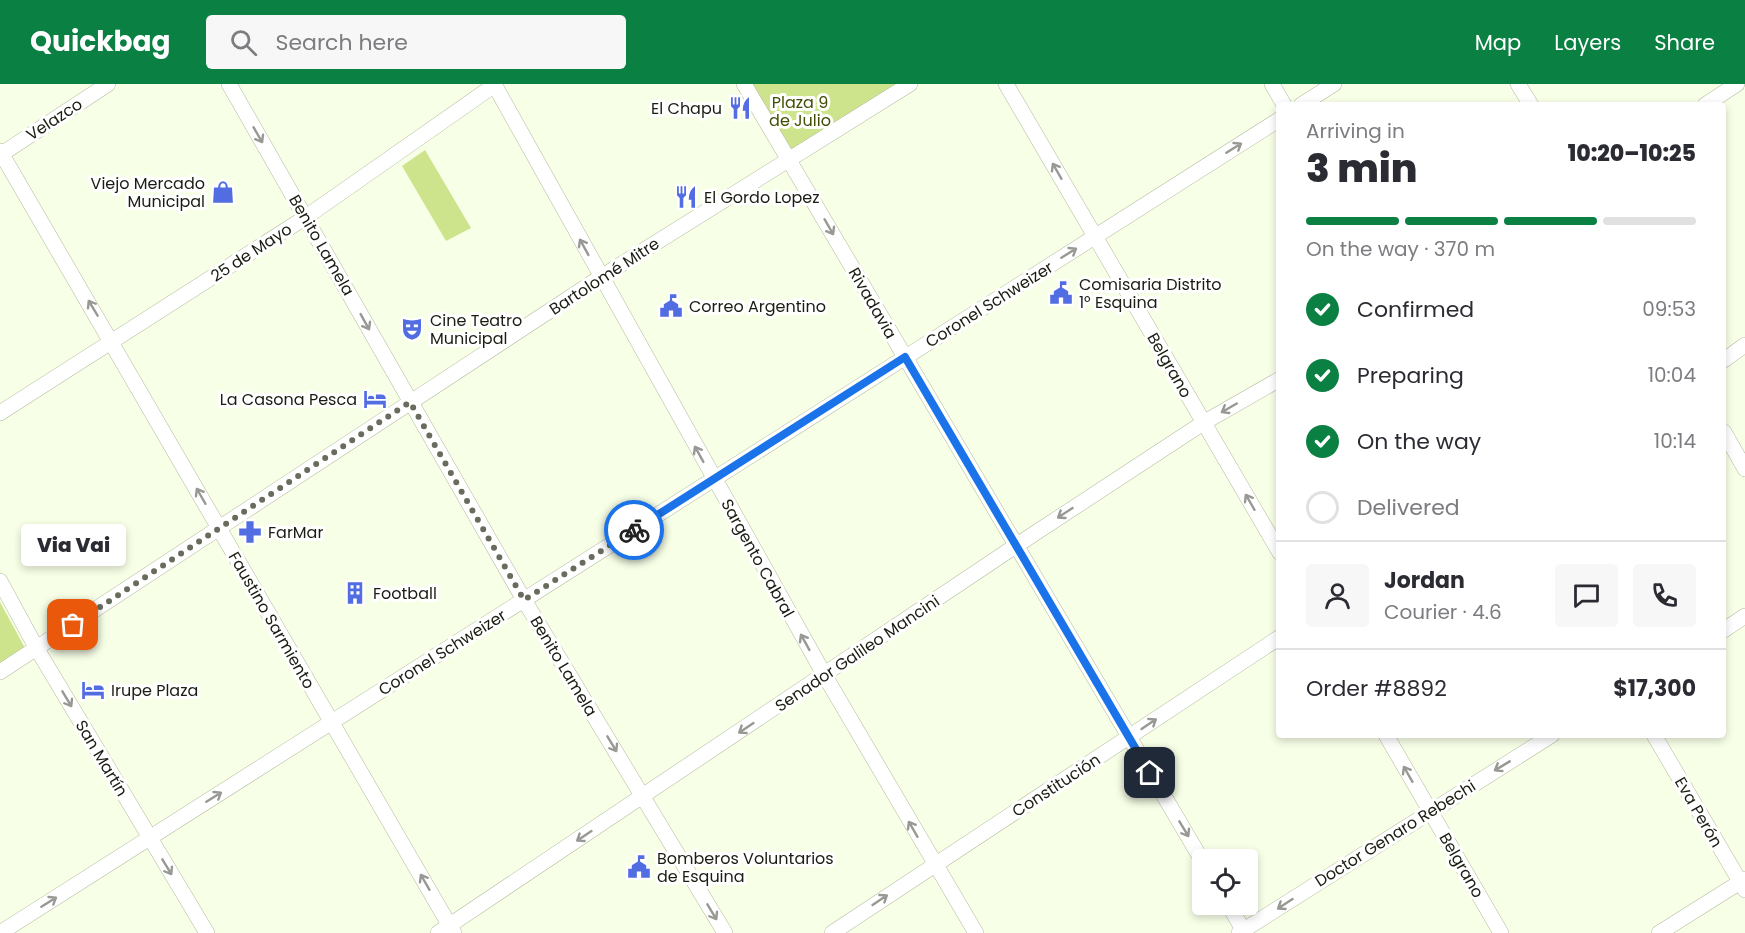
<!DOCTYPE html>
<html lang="en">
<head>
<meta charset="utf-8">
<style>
	body { margin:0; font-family:Poppins,sans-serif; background:#f7f7f7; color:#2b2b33; height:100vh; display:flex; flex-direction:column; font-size:22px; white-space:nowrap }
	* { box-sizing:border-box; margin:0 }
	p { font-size:20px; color:#7c7c81 }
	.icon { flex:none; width:33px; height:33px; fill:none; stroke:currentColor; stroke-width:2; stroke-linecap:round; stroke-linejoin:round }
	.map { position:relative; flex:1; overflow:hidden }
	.sheet { position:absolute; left:1276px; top:18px; width:450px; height:636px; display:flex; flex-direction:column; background:#fff; border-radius:6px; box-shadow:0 3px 9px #0003 }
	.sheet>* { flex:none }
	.controls { position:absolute; left:1192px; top:765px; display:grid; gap:12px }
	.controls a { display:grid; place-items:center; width:66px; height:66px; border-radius:6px; background:#fff; box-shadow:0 3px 9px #0003; font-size:30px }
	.pin { position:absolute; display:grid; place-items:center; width:51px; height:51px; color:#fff; margin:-26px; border-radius:12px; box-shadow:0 3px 9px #0006 }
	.courier { position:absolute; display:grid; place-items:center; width:60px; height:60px; margin:-30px; border:4px solid #1a73e8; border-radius:50%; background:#fff; color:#222; box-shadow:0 2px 8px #0007 }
	.bubble { position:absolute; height:42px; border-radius:6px; background:#fff; box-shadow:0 3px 9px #0003; font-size:20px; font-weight:800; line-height:42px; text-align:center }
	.headline em { font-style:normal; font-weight:800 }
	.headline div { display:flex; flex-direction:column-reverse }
	.headline { display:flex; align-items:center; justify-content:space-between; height:102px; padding:0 30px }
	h1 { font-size:39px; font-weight:800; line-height:45px }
	.bar { display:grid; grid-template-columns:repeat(4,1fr); gap:9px 6px; align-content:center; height:72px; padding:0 30px }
	.bar i { height:8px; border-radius:4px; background:#e1e1e2 }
	.bar .selected { background:#0b8043 }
	.bar p { grid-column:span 4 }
	.line { display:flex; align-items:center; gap:15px; padding:0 30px; border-top:2px solid #e1e1e2 }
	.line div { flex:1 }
	.round { display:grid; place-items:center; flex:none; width:63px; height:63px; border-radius:6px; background:#f7f7f7 }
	ol { padding:0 30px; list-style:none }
	li { display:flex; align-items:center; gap:18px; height:66px }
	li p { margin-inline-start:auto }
	li .icon { padding:6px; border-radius:50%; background:#0b8043; color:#fff; stroke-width:4 }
	li:last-child { color:#7c7c81 }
	li i { width:33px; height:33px; border:3px solid #e1e1e2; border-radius:50% }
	header { display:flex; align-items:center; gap:36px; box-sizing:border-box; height:84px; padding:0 30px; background:#0b8043; color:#fff }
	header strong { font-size:28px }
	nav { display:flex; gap:33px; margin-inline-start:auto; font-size:21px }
	.search { width:420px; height:54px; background:#f7f7f7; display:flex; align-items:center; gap:15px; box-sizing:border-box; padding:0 21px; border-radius:6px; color:#7c7c81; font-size:22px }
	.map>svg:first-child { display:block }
</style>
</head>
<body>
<header>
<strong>Quickbag</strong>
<div class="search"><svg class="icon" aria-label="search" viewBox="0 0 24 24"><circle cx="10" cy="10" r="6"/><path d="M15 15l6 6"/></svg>Search here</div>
<nav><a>Map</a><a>Layers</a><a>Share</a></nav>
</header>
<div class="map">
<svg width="1745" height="849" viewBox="0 0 1745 849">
	<rect width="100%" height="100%" fill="#f8ffe7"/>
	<path fill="#cee48c" d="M753,0H899L790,67Z
		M425,66L471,144L446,157L402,82Z
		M0,518L25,564L0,580Z"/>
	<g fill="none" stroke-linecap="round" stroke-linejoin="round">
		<g stroke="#b2ba9e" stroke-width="16">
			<path id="street" d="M229,0L524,516L725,849
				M494,0L825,592L976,849
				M744,0L1203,778
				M1006,0L1280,469
				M1272,0L1284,21
				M1518,0L1531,21
				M1301,21L1334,0
				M1705,21L1737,0
				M0,67L454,849
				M0,71L108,0
				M1724,276L1745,261
				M0,329L306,133L496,0
				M1724,348L1745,385
				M0,497L37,565L207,849
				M1724,546L1745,532
				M0,588L601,193L910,0
				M1386,651L1501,849
				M1654,651L1745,806
				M1228,820L1245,849
				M0,849L1280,35
				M438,849L1017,461L1203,339L1280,295
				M832,849L1280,553
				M1239,849L1552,651
				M1659,849L1745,795"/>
		</g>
		<use href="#street" stroke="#fff" stroke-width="15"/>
	</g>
	<defs><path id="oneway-shaft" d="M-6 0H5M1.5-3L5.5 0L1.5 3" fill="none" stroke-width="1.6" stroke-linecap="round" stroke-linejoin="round" transform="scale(1.5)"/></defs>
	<g stroke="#989994">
		<use href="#oneway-shaft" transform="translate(258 51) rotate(60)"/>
		<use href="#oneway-shaft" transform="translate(1234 64) rotate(-32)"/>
		<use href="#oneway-shaft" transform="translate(1057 87) rotate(-120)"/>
		<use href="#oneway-shaft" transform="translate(829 143) rotate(60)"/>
		<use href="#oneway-shaft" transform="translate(584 163) rotate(-119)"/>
		<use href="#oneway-shaft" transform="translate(1069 169) rotate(-32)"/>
		<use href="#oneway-shaft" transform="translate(93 224) rotate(-121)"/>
		<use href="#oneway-shaft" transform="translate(365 238) rotate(61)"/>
		<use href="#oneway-shaft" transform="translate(1229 324) rotate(150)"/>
		<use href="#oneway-shaft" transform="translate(699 370) rotate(-119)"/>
		<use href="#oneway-shaft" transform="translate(201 412) rotate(-120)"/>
		<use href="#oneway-shaft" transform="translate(1250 418) rotate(-120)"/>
		<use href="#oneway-shaft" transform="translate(1065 429) rotate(147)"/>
		<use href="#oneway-shaft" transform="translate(805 558) rotate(-119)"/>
		<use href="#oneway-shaft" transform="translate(67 615) rotate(59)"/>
		<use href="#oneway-shaft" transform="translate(1149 640) rotate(-34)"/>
		<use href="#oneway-shaft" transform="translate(746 644) rotate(146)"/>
		<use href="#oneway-shaft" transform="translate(612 660) rotate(59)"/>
		<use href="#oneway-shaft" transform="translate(1502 682) rotate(149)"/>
		<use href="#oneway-shaft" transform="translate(1408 690) rotate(-120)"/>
		<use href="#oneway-shaft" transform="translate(214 713) rotate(-32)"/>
		<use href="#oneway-shaft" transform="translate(913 745) rotate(-120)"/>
		<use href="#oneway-shaft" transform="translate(1184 745) rotate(59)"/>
		<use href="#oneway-shaft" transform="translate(584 752) rotate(146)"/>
		<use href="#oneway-shaft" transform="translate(167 783) rotate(59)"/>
		<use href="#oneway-shaft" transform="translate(425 798) rotate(-120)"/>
		<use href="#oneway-shaft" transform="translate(880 816) rotate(-34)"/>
		<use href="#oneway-shaft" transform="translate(49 818) rotate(-32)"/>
		<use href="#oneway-shaft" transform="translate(1285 820) rotate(147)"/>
		<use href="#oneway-shaft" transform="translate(712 828) rotate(59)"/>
	</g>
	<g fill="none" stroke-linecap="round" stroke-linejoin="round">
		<path stroke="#686c5d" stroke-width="6" stroke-dasharray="0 10.8" d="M73,541L410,318L524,516L634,446"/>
		<path stroke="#1a73e8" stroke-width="8" d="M634,446L905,273L1150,689"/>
	</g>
	<defs>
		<g id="restaurant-bare" transform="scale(1.8)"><path d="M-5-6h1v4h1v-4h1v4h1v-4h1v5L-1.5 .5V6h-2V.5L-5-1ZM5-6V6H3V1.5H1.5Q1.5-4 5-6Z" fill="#526ce1" stroke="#fff" stroke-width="2.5" paint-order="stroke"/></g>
		<g id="shop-bare" transform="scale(1.8)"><path d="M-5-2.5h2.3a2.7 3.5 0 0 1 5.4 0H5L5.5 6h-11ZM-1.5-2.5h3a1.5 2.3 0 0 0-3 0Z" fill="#526ce1" stroke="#fff" stroke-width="2.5" paint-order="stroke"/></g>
		<g id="civic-bare" transform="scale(1.8)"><path d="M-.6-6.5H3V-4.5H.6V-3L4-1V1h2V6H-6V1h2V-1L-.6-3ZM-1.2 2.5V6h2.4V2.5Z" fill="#526ce1" stroke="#fff" stroke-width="2.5" paint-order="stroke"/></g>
		<g id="theatre-bare" transform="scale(1.8)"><path d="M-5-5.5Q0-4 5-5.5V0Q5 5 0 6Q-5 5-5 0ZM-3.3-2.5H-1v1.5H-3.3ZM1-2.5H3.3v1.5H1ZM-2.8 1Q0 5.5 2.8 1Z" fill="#526ce1" stroke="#fff" stroke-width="2.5" paint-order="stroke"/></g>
		<g id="hotel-bare" transform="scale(1.8)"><path d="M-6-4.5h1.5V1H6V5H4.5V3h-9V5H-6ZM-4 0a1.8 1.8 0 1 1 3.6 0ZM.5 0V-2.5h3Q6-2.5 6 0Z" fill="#526ce1" stroke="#fff" stroke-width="2.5" paint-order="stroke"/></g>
		<g id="pharmacy-bare" transform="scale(1.8)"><path d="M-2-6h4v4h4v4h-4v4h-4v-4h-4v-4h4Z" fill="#526ce1" stroke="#fff" stroke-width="2.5" paint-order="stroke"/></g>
		<g id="building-bare" transform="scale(1.8)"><path d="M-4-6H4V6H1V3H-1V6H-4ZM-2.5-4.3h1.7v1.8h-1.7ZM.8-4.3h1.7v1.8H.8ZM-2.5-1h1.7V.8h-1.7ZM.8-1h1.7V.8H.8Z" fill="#526ce1" stroke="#fff" stroke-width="2.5" paint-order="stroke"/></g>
	</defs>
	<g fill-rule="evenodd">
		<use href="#restaurant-bare" x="740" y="24"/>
		<use href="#shop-bare" x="223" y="108"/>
		<use href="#restaurant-bare" x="686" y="113"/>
		<use href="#civic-bare" x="1061" y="209"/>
		<use href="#civic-bare" x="671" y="222"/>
		<use href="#theatre-bare" x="412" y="245"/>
		<use href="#hotel-bare" x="375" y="315"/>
		<use href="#pharmacy-bare" x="250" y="448"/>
		<use href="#building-bare" x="355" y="509"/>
		<use href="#hotel-bare" x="93" y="606"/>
		<use href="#civic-bare" x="639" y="783"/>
	</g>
	<g text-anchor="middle" stroke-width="6" stroke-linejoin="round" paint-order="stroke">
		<g font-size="16" fill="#414e05" stroke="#fff">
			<text x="800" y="24">Plaza 9<tspan x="800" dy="18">de Julio</tspan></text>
		</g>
		<g font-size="16" fill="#1a1d12" stroke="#fff" text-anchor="start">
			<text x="722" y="30" text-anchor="end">El Chapu</text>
			<text x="205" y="105" text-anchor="end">Viejo Mercado<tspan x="205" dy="18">Municipal</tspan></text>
			<text x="704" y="119">El Gordo Lopez</text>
			<text x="1079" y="206">Comisaria Distrito<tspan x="1079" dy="18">1° Esquina</tspan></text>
			<text x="689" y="228">Correo Argentino</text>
			<text x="430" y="242">Cine Teatro<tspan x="430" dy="18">Municipal</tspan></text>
			<text x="357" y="321" text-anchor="end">La Casona Pesca</text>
			<text x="268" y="454">FarMar</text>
			<text x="373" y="515">Football</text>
			<text x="111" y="612">Irupe Plaza</text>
			<text x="657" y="780">Bomberos Voluntarios<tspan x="657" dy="18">de Esquina</tspan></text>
		</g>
		<g font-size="16" fill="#1a1d12" stroke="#fff">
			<text transform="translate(54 35) rotate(-33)" y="6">Velazco</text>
			<text transform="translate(322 161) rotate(60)" y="6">Benito Lamela</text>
			<text transform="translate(251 168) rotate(-33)" y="6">25 de Mayo</text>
			<text transform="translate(604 192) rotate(-33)" y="6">Bartolomé Mitre</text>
			<text transform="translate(873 219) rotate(60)" y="6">Rivadavia</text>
			<text transform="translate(989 220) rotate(-32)" y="6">Coronel Schweizer</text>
			<text transform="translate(1170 281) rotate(60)" y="6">Belgrano</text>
			<text transform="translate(758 474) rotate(61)" y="6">Sargento Cabral</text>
			<text transform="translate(272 536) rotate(60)" y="6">Faustino Sarmiento</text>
			<text transform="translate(442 568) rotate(-32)" y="6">Coronel Schweizer</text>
			<text transform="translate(857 569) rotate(-34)" y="6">Senador Galileo Mancini</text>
			<text transform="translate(564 582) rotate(59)" y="6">Benito Lamela</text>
			<text transform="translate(102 674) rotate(59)" y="6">San Martín</text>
			<text transform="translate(1056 701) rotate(-33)" y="6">Constitución</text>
			<text transform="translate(1699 728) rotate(60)" y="6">Eva Perón</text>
			<text transform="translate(1395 749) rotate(-32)" y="6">Doctor Genaro Rebechi</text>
			<text transform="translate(1462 781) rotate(60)" y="6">Belgrano</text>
		</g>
	</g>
</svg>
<div class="controls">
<a><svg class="icon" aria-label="locate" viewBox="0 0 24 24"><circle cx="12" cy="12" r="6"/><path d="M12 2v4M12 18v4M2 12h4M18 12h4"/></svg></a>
</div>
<div class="pin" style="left:73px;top:541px;background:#ea580c"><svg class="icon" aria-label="bag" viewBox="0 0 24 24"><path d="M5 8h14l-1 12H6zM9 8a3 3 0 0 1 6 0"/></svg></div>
<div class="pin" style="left:1150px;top:689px;background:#1f2937"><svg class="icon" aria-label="home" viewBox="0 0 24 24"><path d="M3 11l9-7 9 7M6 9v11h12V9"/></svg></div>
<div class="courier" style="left:634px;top:446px"><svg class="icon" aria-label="bike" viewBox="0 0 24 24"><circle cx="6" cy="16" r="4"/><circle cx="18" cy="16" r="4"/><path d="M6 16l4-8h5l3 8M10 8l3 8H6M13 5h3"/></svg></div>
<div class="bubble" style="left:21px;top:440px;width:105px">Via Vai</div>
<section class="sheet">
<div class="headline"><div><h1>3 min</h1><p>Arriving in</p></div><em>10:20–10:25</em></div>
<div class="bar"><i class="selected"></i><i class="selected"></i><i class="selected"></i><i></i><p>On the way · 370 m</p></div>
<ol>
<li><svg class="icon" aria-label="check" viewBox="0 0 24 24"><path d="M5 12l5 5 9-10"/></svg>Confirmed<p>09:53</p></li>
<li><svg class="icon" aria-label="check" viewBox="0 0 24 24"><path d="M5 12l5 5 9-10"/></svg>Preparing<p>10:04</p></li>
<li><svg class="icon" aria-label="check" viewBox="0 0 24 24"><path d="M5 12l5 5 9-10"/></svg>On the way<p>10:14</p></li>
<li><i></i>Delivered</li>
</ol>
<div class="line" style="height:108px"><a class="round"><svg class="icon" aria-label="person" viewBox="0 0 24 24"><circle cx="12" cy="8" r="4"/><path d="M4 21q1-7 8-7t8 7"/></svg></a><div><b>Jordan</b><p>Courier · 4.6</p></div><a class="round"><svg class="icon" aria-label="chat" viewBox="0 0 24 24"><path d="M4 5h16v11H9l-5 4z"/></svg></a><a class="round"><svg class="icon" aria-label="phone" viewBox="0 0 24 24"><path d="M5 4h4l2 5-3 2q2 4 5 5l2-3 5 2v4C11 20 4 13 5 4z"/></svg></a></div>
<div class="line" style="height:78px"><div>Order #8892</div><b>$17,300</b></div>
</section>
</div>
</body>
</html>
